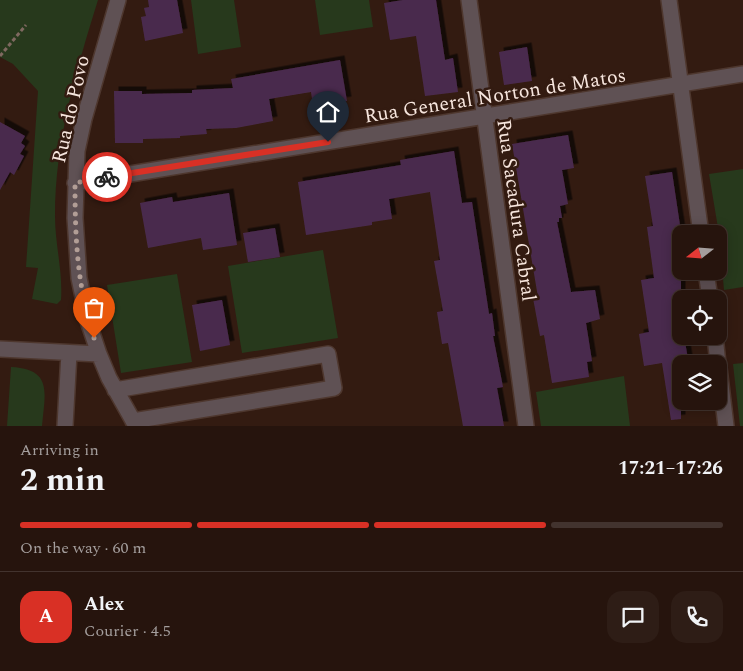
<!DOCTYPE html>
<html lang="en">
<head>
<meta charset="utf-8">
<style>
	body { margin:0; font-family:Spectral,serif; background:#2e1d16; color:#f1f3f6; height:100vh; display:flex; flex-direction:column; font-size:19px; white-space:nowrap }
	* { box-sizing:border-box; margin:0 }
	p { font-size:16px; color:#a49e9d }
	.icon { flex:none; width:28px; height:28px; fill:none; stroke:currentColor; stroke-width:2; stroke-linecap:round; stroke-linejoin:round }
	.map { position:relative; height:426px; overflow:hidden }
	.side { display:flex; flex-direction:column; background:#26140d; flex:1 }
	.side>* { flex:none }
	.needle { width:32px; rotate:253deg }
	.tools { position:absolute; left:672px; top:225px; display:grid; gap:10px }
	.tools a { display:grid; place-items:center; width:55px; height:55px; border-radius:10px; background:#26140d; box-shadow:0 2px 12px #0003,0 0 0 1px #42332e; font-size:25px }
	.pin { position:absolute; display:grid; place-items:center; width:42px; height:42px; color:#fff; margin:-51px -21px; border-radius:50% 50% 50% 0; rotate:-45deg; box-shadow:0 0 5px #0007 }
	.pin .icon { rotate:45deg }
	.courier { position:absolute; display:grid; place-items:center; width:50px; height:50px; margin:-25px; border:4px solid #d93025; border-radius:50%; background:#fff; color:#222; box-shadow:0 1px 6px #0007 }
	.headline em { font-style:normal; font-weight:700 }
	.headline div { display:flex; flex-direction:column-reverse }
	.headline { display:flex; align-items:center; justify-content:space-between; height:85px; padding:0 20px }
	h1 { font-size:32px; font-weight:700; line-height:38px }
	.bar { display:grid; grid-template-columns:repeat(4,1fr); gap:8px 5px; align-content:center; height:60px; padding:0 20px }
	.bar i { height:6px; border-radius:4px; background:#42332e }
	.bar .selected { background:#d93025 }
	.bar p { grid-column:span 4 }
	.line { display:flex; align-items:center; gap:12px; padding:0 20px; border-top:1px solid #42332e }
	.line div { flex:1 }
	.round { display:grid; place-items:center; flex:none; width:52px; height:52px; border-radius:15px; background:#2e1d16 }
	.map>svg:first-child { display:block }
</style>
</head>
<body>
<div class="map">
<svg width="743" height="426" viewBox="0 0 743 426">
	<defs>
		<filter id="shadow"><feDropShadow dx="4.5" dy="-4.5" stdDeviation="0" flood-color="#0009"/></filter>
	</defs>
	<rect width="100%" height="100%" fill="#331b11"/>
	<path fill="#27391c" d="M0,0H98C76,71 55,141 55,216C55,244 63,272 61,300L57,304L32,299L38,268L26,267L38,91L13,64L0,57Z
		M191,0H234L241,47L198,54Z
		M315,0H369L373,27L320,35Z
		M743,169V287L724,290L719,234L709,174Z
		M323,250L338,338L242,353L228,266Z
		M177,274L192,362L121,373L107,285Z
		M743,363V426H740L733,364Z
		M11,367C53,369 45,393 42,426H7Z
		M624,376L630,426H541L536,392Z"/>
	<path fill="#4a2b4e" filter="url(#shadow)" d="M148,0H177L183,33L145,41L141,17L146,16L144,8L149,7Z
		M403,0H436L445,60L453,58L458,92L425,96L416,36L390,40L384,3Z
		M527,47L532,81L504,85L499,52Z
		M340,60L347,101L313,106L311,92L269,99L273,121L236,128L206,129L207,134L180,136V138L143,139V143H115L114,91H142V94L192,93V90L233,88L231,79Z
		M0,122L25,136L21,143L25,146L20,154L24,156L14,175L10,172L0,190Z
		M568,135L574,168L562,170L568,204L560,206L562,218H559V222H557L571,292L595,290L600,319L586,323L592,361L587,362L589,377L552,383L544,335L540,336L533,298L538,297L512,144Z
		M454,151L462,203L472,202L489,314L492,313L495,336H493L503,387L497,388L504,426H463L448,343L442,344L437,312L443,311L434,261L440,260L430,192L389,199L392,219L372,222V225L306,235L298,182L401,165L400,160Z
		M672,172L681,232V336H684L688,359L681,360V419L671,420L662,363L644,366L639,334L649,332L641,280L654,278L647,227L653,226L645,176Z
		M229,193L237,245L203,250L201,238L148,248L140,203L172,197L173,202Z
		M275,228L280,257L248,262L243,233Z
		M222,300L230,345L200,351L192,305Z"/>
	<g fill="none" stroke-linecap="round" stroke-linejoin="round">
		<g stroke="#4e372e" stroke-width="18">
			<path id="minor" d="M118,0L84,119L77,151L75,218L79,278L88,321L99,354L109,378L136,426
				M469,0L526,426
				M669,0L701,234
				M75,183L743,74
				M706,271L710,299
				M715,336L718,364
				M0,349L99,354
				M719,368L726,426
				M115,390L328,354L334,388L133,421
				M65,426L69,353"/>
		</g>
		<path stroke="#7f6960" stroke-width="3" stroke-dasharray="4 2.5" stroke-linecap="butt" d="M0,56L26,25"/>
		<use href="#minor" stroke="#5f5154" stroke-width="15"/>
	</g>
	<g fill="none" stroke-linecap="round" stroke-linejoin="round">
		<path stroke="#b29e96" stroke-width="5" stroke-dasharray="0 9" d="M94,338C77,286 75,237 75,183L107,177"/>
		<path stroke="#d93025" stroke-width="6" d="M107,177L328,142"/>
	</g>
	<g text-anchor="middle" stroke-width="5" stroke-linejoin="round" paint-order="stroke">
		<g font-size="20" fill="#f6e5dd" stroke="#331b11">
			<text transform="translate(495 95) rotate(-9)" y="7">Rua General Norton de Matos</text>
			<text transform="translate(70 109) rotate(-77)" y="7">Rua do Povo</text>
			<text transform="translate(517 210) rotate(82)" y="7">Rua Sacadura Cabral</text>
		</g>
	</g>
</svg>
<div class="tools">
<a><svg class="needle" viewBox="-14 -14 28 28"><path d="M0-13l5 13h-10z" fill="#e53935"/><path d="M0 13l5-13h-10z" fill="#a49e9d"/></svg></a>
<a><svg class="icon" aria-label="locate" viewBox="0 0 24 24"><circle cx="12" cy="12" r="6"/><path d="M12 2v4M12 18v4M2 12h4M18 12h4"/></svg></a>
<a><svg class="icon" aria-label="layers" viewBox="0 0 24 24"><path d="M12 4l9 5-9 5-9-5zM3 14l9 5 9-5"/></svg></a>
</div>
<div class="pin" style="left:94px;top:338px;background:#ea580c"><svg class="icon" aria-label="bag" viewBox="0 0 24 24"><path d="M5 8h14l-1 12H6zM9 8a3 3 0 0 1 6 0"/></svg></div>
<div class="pin" style="left:328px;top:142px;background:#1f2937"><svg class="icon" aria-label="home" viewBox="0 0 24 24"><path d="M3 11l9-7 9 7M6 9v11h12V9"/></svg></div>
<div class="courier" style="left:107px;top:177px"><svg class="icon" aria-label="bike" viewBox="0 0 24 24"><circle cx="6" cy="16" r="4"/><circle cx="18" cy="16" r="4"/><path d="M6 16l4-8h5l3 8M10 8l3 8H6M13 5h3"/></svg></div>
</div>
<section class="side">
<div class="headline"><div><h1>2 min</h1><p>Arriving in</p></div><em>17:21–17:26</em></div>
<div class="bar"><i class="selected"></i><i class="selected"></i><i class="selected"></i><i></i><p>On the way · 60 m</p></div>
<div class="line" style="height:90px"><b class="round" style="background:#d93025;color:#fff">A</b><div><b>Alex</b><p>Courier · 4.5</p></div><a class="round"><svg class="icon" aria-label="chat" viewBox="0 0 24 24"><path d="M4 5h16v11H9l-5 4z"/></svg></a><a class="round"><svg class="icon" aria-label="phone" viewBox="0 0 24 24"><path d="M5 4h4l2 5-3 2q2 4 5 5l2-3 5 2v4C11 20 4 13 5 4z"/></svg></a></div>
</section>
</body>
</html>
